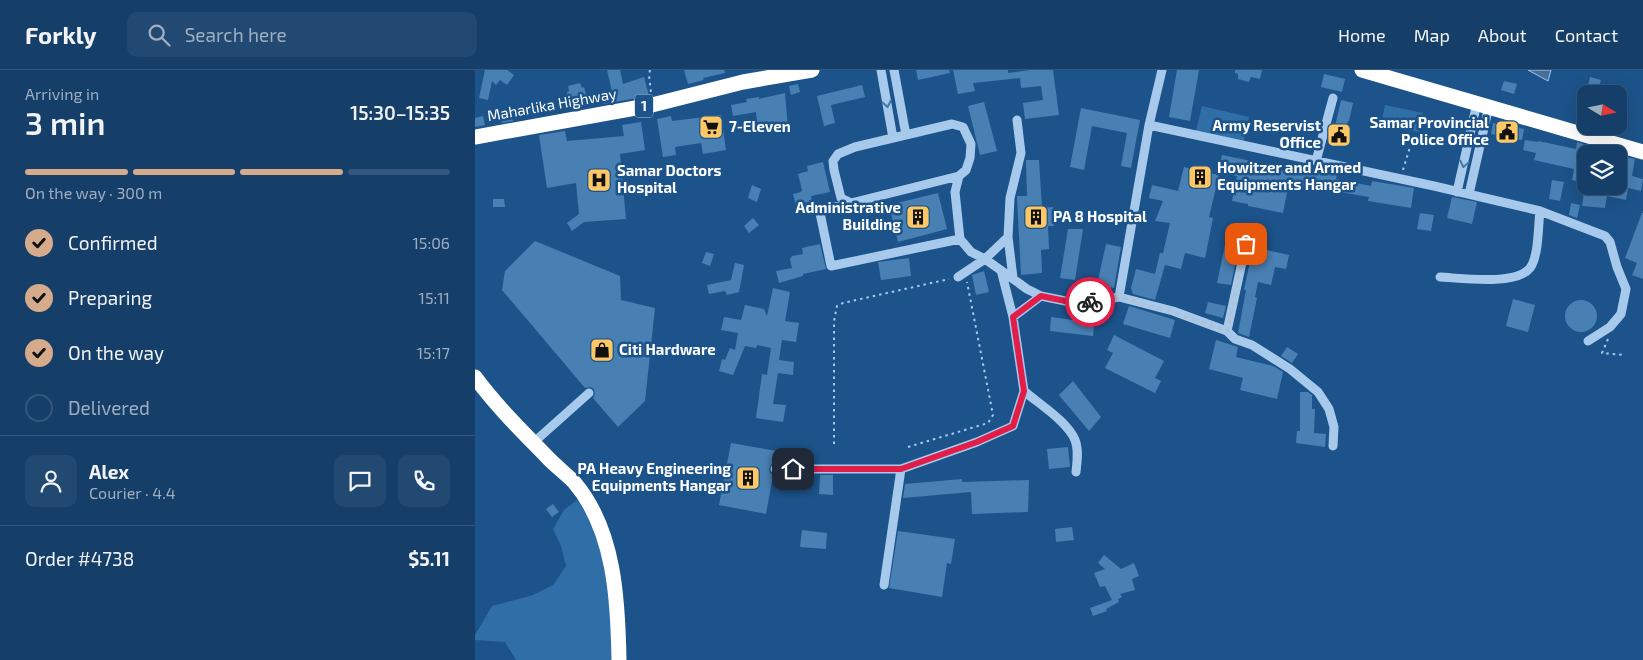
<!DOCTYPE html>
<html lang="en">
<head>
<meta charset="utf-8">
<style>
	body { margin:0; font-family:"Exo 2",sans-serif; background:#224971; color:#f1f3f6; height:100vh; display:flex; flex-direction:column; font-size:19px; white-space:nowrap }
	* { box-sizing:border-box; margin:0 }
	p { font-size:16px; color:#9daec0 }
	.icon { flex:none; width:28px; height:28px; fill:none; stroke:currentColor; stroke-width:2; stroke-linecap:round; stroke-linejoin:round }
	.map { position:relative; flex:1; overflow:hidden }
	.panel { display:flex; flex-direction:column; background:#153e68; width:475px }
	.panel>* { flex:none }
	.needle { width:32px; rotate:100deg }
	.controls { position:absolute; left:1102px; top:15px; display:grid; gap:10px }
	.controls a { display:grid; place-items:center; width:50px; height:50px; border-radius:10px; background:#153e68; box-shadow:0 5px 20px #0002,0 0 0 1px #34577c; font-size:25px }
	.pin { position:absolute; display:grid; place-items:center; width:42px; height:42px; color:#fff; margin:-21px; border-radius:10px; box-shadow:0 2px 8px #0006 }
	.courier { position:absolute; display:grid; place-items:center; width:50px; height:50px; margin:-25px; border:4px solid #e11d48; border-radius:50%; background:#fff; color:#222; box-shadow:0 1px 6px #0007 }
	.summary em { font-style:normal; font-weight:600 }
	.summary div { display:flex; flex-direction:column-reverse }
	.summary { display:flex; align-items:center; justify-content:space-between; height:85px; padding:0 25px }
	h1 { font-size:32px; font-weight:600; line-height:38px }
	.bar { display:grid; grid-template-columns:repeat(4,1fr); gap:8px 5px; align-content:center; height:60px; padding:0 25px }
	.bar i { height:6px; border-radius:4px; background:#34577c }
	.bar .current { background:#d6ab8b }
	.bar p { grid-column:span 4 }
	.line { display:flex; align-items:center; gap:12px; padding:0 25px; border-top:1px solid #34577c }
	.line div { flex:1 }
	.round { display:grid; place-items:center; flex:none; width:52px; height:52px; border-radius:10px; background:#224971 }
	ol { padding:0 25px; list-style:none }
	li { display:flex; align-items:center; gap:15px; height:55px }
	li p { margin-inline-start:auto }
	li .icon { padding:5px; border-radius:50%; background:#d6ab8b; color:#111; stroke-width:4 }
	li:last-child { color:#9daec0 }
	li i { width:28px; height:28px; border:2px solid #34577c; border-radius:50% }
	header { display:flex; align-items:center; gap:30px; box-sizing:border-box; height:70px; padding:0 25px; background:#153e68; border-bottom:1px solid #34577c }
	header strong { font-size:24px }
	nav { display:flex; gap:28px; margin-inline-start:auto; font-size:18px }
	.search { width:350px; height:45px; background:#224971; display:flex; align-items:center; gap:12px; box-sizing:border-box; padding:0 18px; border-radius:10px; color:#9daec0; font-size:19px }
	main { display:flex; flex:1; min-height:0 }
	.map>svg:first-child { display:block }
</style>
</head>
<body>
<header>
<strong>Forkly</strong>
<div class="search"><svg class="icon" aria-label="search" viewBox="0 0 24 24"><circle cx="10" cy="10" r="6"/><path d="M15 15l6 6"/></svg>Search here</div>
<nav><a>Home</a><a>Map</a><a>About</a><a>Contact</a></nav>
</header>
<main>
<section class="panel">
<div class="summary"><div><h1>3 min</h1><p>Arriving in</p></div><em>15:30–15:35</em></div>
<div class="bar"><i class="current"></i><i class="current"></i><i class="current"></i><i></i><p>On the way · 300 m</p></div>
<ol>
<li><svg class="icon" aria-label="check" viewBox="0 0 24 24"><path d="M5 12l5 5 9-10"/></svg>Confirmed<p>15:06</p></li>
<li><svg class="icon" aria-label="check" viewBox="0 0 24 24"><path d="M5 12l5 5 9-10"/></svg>Preparing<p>15:11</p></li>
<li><svg class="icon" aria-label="check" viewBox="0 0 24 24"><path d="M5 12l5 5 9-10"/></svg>On the way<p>15:17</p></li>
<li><i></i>Delivered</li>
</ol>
<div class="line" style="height:90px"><a class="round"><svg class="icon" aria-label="person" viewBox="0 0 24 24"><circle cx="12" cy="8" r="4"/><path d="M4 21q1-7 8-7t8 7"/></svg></a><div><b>Alex</b><p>Courier · 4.4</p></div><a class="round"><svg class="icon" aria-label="chat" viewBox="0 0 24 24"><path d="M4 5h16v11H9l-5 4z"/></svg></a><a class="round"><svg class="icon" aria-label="phone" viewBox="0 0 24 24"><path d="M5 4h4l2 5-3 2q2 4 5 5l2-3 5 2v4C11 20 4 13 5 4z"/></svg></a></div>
<div class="line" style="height:65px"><div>Order #4738</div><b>$5.11</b></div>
</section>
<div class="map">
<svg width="1168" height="590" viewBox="0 0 1168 590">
	<rect width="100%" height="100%" fill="#1c538a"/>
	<path fill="#306ea7" d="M910,35L948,43L944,62L906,55Z
		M727,36L774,47L768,76L720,65Z
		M102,430L119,457L129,488L141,590H41L30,572L0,570V565L17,536L58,525L78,515L91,496L86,476L78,459L89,440Z"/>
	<path fill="#486f96" stroke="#9ac6ee" d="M1053,0H1076L1073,11Z"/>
	<path fill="#4980b3" d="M10,0H32L39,5L32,15L25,10L21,15L17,11L13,30L4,28Z
		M132,0H145L148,14L169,7L174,26L128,34L126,30L138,26Z
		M209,0H249L250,3L228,8L229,10L213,14Z
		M441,0H474L475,3L443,10Z
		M478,0H533V3L555,0H578L584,45L550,49L548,33L568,30L566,16L546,18L545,8L498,13L500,21L483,24Z
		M702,0H724L715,51L694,47Z
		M760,0H787L785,9L776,7L774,12L763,9V4L760,3Z
		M849,4L870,9L867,22L846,17Z
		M1115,7L1126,10L1122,24H1111Z
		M1029,11L1042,14L1039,24L1026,20Z
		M105,13L107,18L109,17L112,28L95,33L92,22L94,21L93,16Z
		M323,14L325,22L316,25L314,16Z
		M387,15L390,27L356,35L360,53L349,56L342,26Z
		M310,23L313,58L283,61L281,42L258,46L256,35L272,32L271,29L284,27V29Z
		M866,30L878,33L874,51H873L867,72L857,70Z
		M509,32L522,81L505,85L493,36Z
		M60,34L61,42L49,44L47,36Z
		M606,38L665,50L656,98L646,96L652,63L617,56L609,100L595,97Z
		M37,44L38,51L27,53L26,46Z
		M246,45L251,80L228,84L226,73L200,77L201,85L188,87L182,49L196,46L197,51Z
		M8,46L10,55L0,57V48Z
		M166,52L170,80L145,84L151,149L109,152L97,161L92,153L104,144L101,113L72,118L64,65L90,61L92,71L149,66L147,55Z
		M1018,53L1049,59L1047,70L1016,64Z
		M1050,70L1063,72V71L1101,79L1102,72L1111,75L1110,82L1108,81L1105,98L1111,99V113L1097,110L1099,99L1059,90L1061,83L1048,80Z
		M747,85L776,91L775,95L826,104L827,98L862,104L861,109L896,116L897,111L939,118L936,138L893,131L894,127L859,121V122L817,115L816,119L813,118L808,143L773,136V134L757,131L762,106L743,103Z
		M1148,86L1160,89L1157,106L1168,109L1166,121L1153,118L1151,130L1132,126L1130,138L1107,136L1110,116H1144V89L1147,90Z
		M551,90H564L567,138L578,137L579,156H573L574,179L566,180L567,203L546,205L542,128V126H552Z
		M348,92L355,122L336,126L337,131L321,135L318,124L326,122L327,120L323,104L333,101L332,96Z
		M709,97L744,105L734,147L738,148L730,188L710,183L706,199L690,195L680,230L658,224L656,218L661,199L680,204L685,183H688L695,153L680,151L688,131L674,128L677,115L703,121Z
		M1077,110L1089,112L1085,131L1074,129Z
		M277,115L286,119L282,132L273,128Z
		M463,123L472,159L423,172L414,135Z
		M977,127L1002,132L997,154L972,148Z
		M18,129H29L30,137H18Z
		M1096,133L1105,135L1102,148L1094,145Z
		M945,143L959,145L956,161L942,159Z
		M1167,143H1168V209L1157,205L1162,193L1150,188Z
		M278,148L284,155L274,163L269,156Z
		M593,159H608L600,210L585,208Z
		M752,166L765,169L756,215L742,213Z
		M60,171L145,206L146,230L180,238L170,331L143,357L118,328L120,324L119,319L115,317L110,318L27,220L30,201Z
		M345,174L351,199L328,204V206L304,213L301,201L317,198L315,189L317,186L328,184L327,178Z
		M631,174L646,177L639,218L622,215Z
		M778,177L814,185L811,199L800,197L796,215L783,212L780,227L782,228L774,267L763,263L771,220H769Z
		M231,182L239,184L235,196L227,193Z
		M434,188L436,206L406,210L403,192Z
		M260,193L269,195L264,222L252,225L250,221L234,224L232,215L256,210Z
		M509,201L514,222L501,225L497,205Z
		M298,218L315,222L310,251L324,253L321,272L307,270L304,290L319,292L318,305L303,303L298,334L311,335L308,352L281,348L287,304L292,305L296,278L282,275L281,278L270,276L258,305L244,301L247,289L250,290L255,278L260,280L263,263L246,260L249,247L266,250L270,235L289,239L292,246Z
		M1038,229L1060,235L1053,262L1031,256Z
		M1090 246a16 16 0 1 1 32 0a16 16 0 1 1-32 0Z
		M733,232L751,236L748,248L730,243Z
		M654,236L700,250L695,268L648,254Z
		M576,247L613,252L619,255L618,266L575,261Z
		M639,265L689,291L680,308L686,311L680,323L630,298L638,283L632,280Z
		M741,270L763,277L761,287L798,296L808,302L802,329L765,320L768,308L734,299Z
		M812,277L823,284L817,293L806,286Z
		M598,311L626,347L614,361L584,325Z
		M825,322H833L837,325V339H840L839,363L851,364L850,377L821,373L822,361H825Z
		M256,373L302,381L300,393L296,394L294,399L295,403L298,405L291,444L244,435Z
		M593,377L595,397L574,399L572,379Z
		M345,405H358V425L344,424Z
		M487,409V412L554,410L553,442L497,444L496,422L428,428L430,414Z
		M78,434L84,442L77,447L71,439Z
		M597,457L599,470L581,472L580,459Z
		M327,460L352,463L351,479L325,477Z
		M423,461L480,469L476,494L472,493L467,527L414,518Z
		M629,485L646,499L659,493L664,506L657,509L660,520L645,524L647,527L643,529L644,532L631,539L632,541L618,546L615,538L637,530L630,516L625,517L619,503L630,499L623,493Z"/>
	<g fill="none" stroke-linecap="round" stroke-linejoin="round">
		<path stroke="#a7caec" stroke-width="2" stroke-dasharray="2.5 4" stroke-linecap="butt" d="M175,0L174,5L176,23
			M928,100L938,67
			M1133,269L1127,283L1149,285
			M359,374V251L362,236L368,233L474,209
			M433,377L513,353L518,345L492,212"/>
		<path stroke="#a7caec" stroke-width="9" d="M406,0L418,68
			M419,0L431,65
			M674,55L959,116L1065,141L1130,166L1135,172L1142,197L1151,219L1146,244L1135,257L1113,271
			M841,91L858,28
			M484,106L376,133L366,128L359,100L358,91L363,84L380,77L477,54L488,57L496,74L495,88L491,100L484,106L480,122L485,169L496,182L510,189L552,219L566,226L605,234L644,227L698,241L752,261L760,269L777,275L815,299L843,322L854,339L859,357L858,376
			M982,122L1002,33
			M994,124L1014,36
			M375,133L347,140L345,143L356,196L485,169
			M483,207L510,189L533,167
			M965,207C986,208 1041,216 1055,198C1064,186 1063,156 1065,141
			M538,208L533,167L535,128L546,83L542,50
			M644,227L674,55L687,0
			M538,247L566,226
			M752,261L771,174
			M549,321C564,334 593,352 600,370C604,380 602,392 601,402
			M58,373L114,323
			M300,399H426L502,372L538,356L549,321L538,247L526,200
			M409,515L426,399"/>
		<path stroke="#fff" stroke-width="15" d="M887,0L1168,82
			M0,67L177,35L268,12L337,0
			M0,307C22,337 48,362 74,389C82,397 91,404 99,412C140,460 143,531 144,590"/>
	</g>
	<defs><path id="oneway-chevron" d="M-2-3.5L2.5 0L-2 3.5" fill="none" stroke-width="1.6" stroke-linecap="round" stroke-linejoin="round" transform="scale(1.25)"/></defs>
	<g stroke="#4677a7">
		<use href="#oneway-chevron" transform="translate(412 34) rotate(80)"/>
		<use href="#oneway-chevron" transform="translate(989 94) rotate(103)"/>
	</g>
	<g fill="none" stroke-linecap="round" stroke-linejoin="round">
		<path stroke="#b0c3d6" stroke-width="5" stroke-dasharray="0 9" d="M615,232L644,227L698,242L752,261L771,174"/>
		<path stroke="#e11d48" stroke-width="6" d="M318,399H426L502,372L538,356L549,321L538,247L566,226L605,234L615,232"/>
	</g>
	<defs>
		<g id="supermarket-square" transform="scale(1.25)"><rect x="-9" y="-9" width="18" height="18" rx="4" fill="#fcc765" stroke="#1c538a"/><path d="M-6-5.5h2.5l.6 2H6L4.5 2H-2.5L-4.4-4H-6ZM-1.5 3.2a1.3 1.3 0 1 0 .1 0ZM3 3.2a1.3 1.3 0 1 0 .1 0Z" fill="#111"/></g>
		<g id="civic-square" transform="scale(1.25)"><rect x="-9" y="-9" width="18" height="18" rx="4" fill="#fcc765" stroke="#1c538a"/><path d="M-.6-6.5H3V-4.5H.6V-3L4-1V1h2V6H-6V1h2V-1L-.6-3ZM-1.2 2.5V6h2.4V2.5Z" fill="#111"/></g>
		<g id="building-square" transform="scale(1.25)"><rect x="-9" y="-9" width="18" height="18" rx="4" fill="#fcc765" stroke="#1c538a"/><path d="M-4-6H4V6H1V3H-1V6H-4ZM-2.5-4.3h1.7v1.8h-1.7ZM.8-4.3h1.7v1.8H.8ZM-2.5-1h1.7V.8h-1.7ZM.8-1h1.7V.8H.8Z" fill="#111"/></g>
		<g id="hospital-square" transform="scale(1.25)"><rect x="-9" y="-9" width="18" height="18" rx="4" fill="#fcc765" stroke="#1c538a"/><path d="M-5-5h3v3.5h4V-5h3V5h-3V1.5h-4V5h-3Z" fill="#111"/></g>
		<g id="shop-square" transform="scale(1.25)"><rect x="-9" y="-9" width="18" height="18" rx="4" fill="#fcc765" stroke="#1c538a"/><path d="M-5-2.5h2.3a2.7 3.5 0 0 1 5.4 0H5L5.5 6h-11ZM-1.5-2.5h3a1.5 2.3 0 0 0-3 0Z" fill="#111"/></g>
	</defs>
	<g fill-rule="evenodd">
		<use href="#supermarket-square" x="236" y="57"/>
		<use href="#civic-square" x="1032" y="62"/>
		<use href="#civic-square" x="864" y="65"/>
		<use href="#building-square" x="725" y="107"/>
		<use href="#hospital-square" x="124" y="110"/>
		<use href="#building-square" x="443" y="147"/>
		<use href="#building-square" x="561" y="147"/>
		<use href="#shop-square" x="127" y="280"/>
		<use href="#building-square" x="273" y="408"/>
	</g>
	<g text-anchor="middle" stroke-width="5" stroke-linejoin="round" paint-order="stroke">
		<rect fill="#1c538a" stroke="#bbcbdc" stroke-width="1" x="160" y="24.5" width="18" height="23" rx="4"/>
		<g font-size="14" font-weight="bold" fill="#fff">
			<text x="169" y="41">1</text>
		</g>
		<g font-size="15" fill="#fff" stroke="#1c538a">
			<text transform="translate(77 35) rotate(-10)" y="5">Maharlika Highway</text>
		</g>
		<g font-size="15" font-weight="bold" fill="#fff" stroke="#1c538a" text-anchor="start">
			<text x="1014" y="58" text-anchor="end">Samar Provincial<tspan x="1014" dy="17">Police Office</tspan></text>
			<text x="846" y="61" text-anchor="end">Army Reservist<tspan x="846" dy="17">Office</tspan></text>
			<text x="254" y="62">7-Eleven</text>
			<text x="742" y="103">Howitzer and Armed<tspan x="742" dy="17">Equipments Hangar</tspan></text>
			<text x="142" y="106">Samar Doctors<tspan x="142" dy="17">Hospital</tspan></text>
			<text x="426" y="143" text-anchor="end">Administrative<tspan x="426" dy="17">Building</tspan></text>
			<text x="578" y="152">PA 8 Hospital</text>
			<text x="144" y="285">Citi Hardware</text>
			<text x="256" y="404" text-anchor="end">PA Heavy Engineering<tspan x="256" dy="17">Equipments Hangar</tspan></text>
		</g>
	</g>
</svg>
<div class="controls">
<a><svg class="needle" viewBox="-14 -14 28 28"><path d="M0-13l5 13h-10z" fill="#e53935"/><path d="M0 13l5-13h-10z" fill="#9daec0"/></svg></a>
<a><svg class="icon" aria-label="layers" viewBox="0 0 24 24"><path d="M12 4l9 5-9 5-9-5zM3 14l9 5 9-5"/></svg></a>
</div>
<div class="pin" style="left:771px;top:174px;background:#ea580c"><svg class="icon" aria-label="bag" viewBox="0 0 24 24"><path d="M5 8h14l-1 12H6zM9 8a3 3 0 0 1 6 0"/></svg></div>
<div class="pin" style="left:318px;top:399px;background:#1f2937"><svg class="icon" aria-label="home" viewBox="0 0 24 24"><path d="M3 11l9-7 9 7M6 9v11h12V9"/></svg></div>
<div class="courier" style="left:615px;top:232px"><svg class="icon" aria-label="bike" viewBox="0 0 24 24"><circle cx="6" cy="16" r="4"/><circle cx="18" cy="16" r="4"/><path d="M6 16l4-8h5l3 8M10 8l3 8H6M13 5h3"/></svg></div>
</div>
</main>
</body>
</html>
